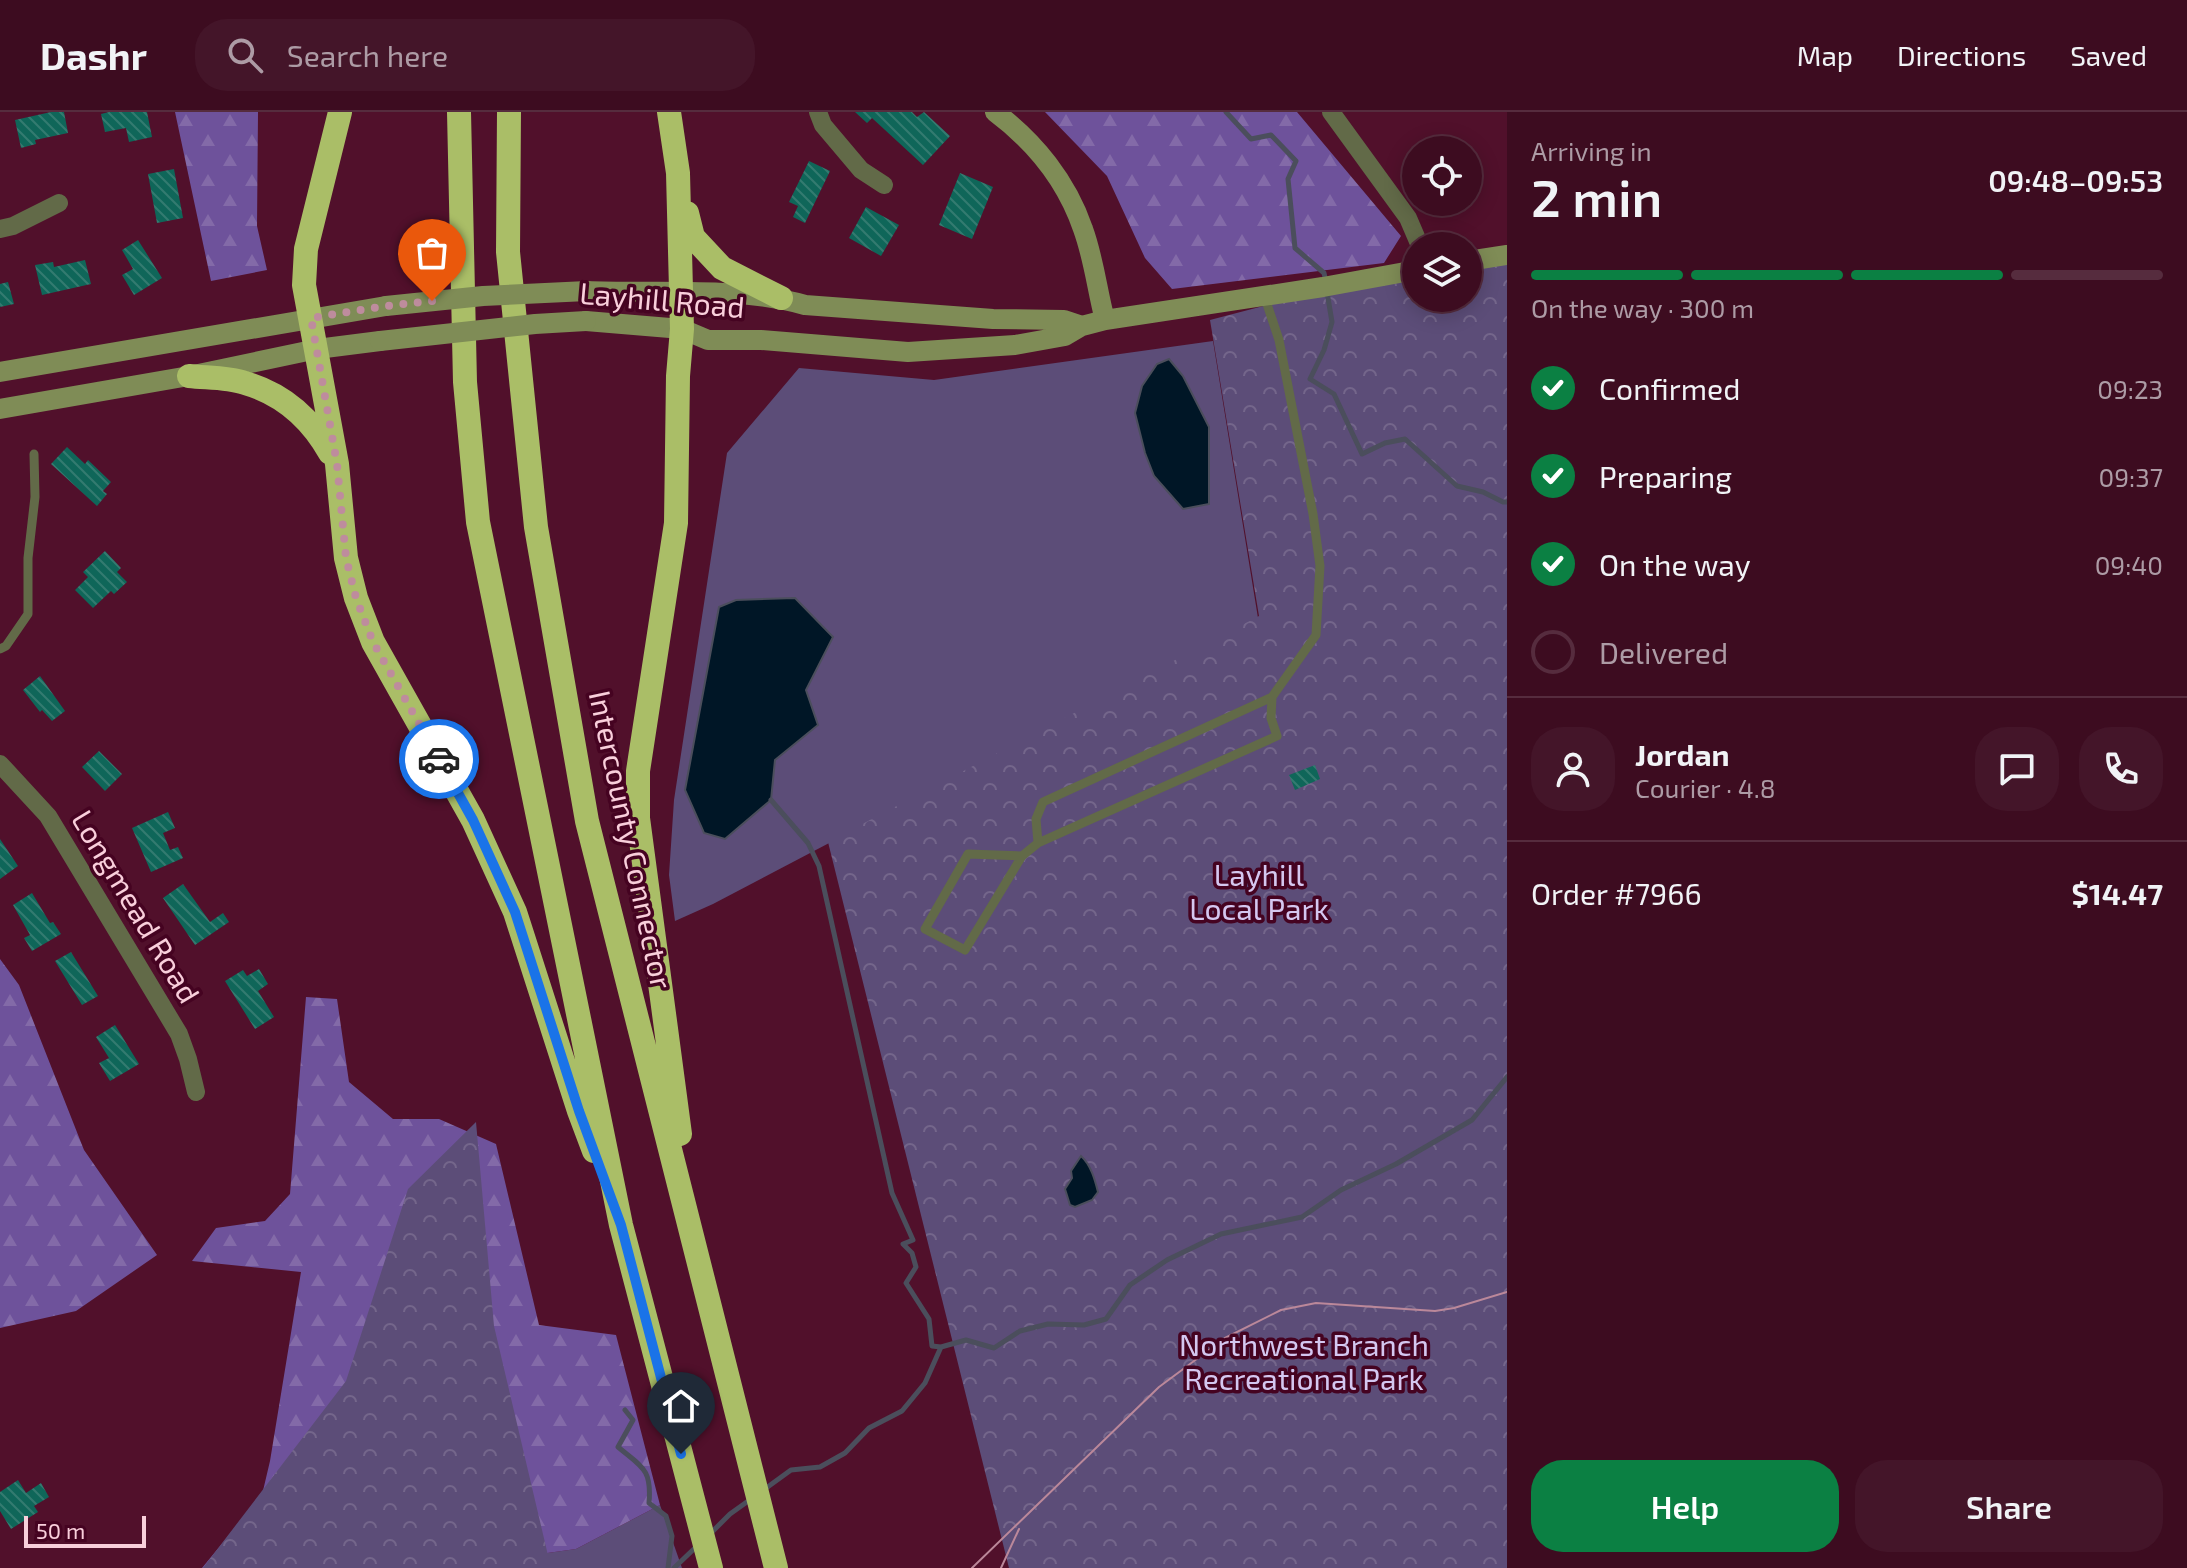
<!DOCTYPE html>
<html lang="en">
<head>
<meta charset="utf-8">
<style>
	body { margin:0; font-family:"Exo 2",sans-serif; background:#441529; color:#f1f3f6; height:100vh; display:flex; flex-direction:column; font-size:30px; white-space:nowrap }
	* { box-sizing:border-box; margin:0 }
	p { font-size:26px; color:#ad9ba5 }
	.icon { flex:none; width:44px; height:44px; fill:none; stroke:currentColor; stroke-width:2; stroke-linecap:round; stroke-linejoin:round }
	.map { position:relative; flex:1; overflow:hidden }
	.side { display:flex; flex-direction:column; background:#3d0c20; width:680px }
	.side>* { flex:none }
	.tools { position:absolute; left:1402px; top:24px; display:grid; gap:16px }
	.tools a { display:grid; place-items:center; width:80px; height:80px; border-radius:50%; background:#3d0c20; box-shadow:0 4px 20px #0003,0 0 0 2px #562c3e; font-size:40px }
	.scale { position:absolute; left:24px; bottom:20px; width:122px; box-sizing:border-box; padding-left:8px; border:4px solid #f9cfdb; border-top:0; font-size:22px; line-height:28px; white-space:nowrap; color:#f9cfdb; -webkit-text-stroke:6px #450321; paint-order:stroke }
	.pin { position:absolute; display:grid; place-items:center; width:68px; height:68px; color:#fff; margin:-82px -34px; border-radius:50% 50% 50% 0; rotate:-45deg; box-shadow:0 0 8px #0007 }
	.pin .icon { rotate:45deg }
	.courier { position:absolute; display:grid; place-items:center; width:80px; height:80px; margin:-40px; border:6px solid #1a73e8; border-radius:50%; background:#fff; color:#222; box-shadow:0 2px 10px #0007 }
	.overview em { font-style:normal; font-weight:600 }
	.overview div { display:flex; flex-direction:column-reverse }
	.overview { display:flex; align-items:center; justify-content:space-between; height:136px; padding:0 24px }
	h1 { font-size:52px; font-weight:600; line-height:60px }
	.bar { display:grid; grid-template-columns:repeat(4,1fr); gap:12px 8px; align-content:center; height:96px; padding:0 24px }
	.bar i { height:10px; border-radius:6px; background:#562c3e }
	.bar .current { background:#0b8043 }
	.bar p { grid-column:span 4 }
	.line { display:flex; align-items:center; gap:20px; padding:0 24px; border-top:2px solid #562c3e }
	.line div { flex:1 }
	.round { display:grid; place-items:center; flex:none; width:84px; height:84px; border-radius:32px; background:#441529 }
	ol { padding:0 24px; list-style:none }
	li { display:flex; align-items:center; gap:24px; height:88px }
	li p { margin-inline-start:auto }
	li .icon { padding:8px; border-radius:50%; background:#0b8043; color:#fff; stroke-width:4 }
	li:last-child { color:#ad9ba5 }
	li i { width:44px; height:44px; border:4px solid #562c3e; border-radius:50% }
	.action { display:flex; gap:16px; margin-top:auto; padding:16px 24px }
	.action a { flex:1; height:92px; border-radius:32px; background:#0b8043; color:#fff; font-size:32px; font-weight:600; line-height:92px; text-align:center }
	.action a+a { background:#441529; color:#f1f3f6 }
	header { display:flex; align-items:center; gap:48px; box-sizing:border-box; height:112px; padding:0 40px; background:#3d0c20; border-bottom:2px solid #562c3e }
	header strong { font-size:38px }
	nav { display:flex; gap:44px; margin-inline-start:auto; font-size:28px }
	.search { width:560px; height:72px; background:#441529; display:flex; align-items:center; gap:20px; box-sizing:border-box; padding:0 28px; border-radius:32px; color:#ad9ba5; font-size:30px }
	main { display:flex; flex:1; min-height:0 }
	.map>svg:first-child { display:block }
</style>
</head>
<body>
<header>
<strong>Dashr</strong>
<div class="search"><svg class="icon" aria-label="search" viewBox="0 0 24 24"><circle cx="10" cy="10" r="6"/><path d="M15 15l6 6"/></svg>Search here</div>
<nav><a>Map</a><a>Directions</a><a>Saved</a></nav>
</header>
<main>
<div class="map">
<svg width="1507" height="1456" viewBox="0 0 1507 1456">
	<defs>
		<pattern id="forest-firs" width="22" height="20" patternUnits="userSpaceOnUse" patternTransform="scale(2)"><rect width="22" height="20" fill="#6e529b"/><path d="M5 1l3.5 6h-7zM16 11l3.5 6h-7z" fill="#836aa8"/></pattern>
		<pattern id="park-crowns" width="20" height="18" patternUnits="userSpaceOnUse" patternTransform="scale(2)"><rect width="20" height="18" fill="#5c4d78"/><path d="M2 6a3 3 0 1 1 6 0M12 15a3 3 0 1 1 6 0" fill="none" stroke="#74668b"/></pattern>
		<pattern id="building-back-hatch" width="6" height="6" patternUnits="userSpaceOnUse" patternTransform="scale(2)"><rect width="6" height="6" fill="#0f6659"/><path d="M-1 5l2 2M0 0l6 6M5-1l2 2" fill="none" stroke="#337b70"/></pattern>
	</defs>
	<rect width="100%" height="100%" fill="#51102b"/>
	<path fill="#5c4d78" d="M1213,229L1258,506L713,792L675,809L669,763L674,688L727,341L799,256L934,268Z
		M660,1393L682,1456H503L505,1447L576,1437Z"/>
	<path fill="url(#forest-firs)" d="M175,0H258L257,114L267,158L211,169Z
		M1045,0H1297L1401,124L1384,151L1172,177L1145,146L1107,64Z
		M0,847L19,873L84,1038L157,1143L76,1199L0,1216Z
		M306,885L337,887L349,970L393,1007H439L496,1032L539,1213L616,1223L660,1393L576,1437L505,1447L503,1456H202L262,1383L270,1349L301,1160L192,1149L216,1116L265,1109L290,1082Z"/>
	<path fill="url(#park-crowns)" d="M1507,150V1456H1009L828,730L1259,504L1210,208L1301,184L1416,165V186H1468V157Z
		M476,1010L494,1214L551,1456H203L346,1269L408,1077Z"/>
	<path fill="#001626" stroke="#4b4e5c" stroke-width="2" d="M1169,247L1183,264L1209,315V392L1183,397L1154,364L1145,341L1135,301L1142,274L1157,252Z
		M795,486L833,525L806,578L818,613L775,648L771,688L725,727L704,721L685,678L719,495L736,488Z
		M1081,1044C1091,1053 1095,1068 1098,1080L1092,1088L1075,1095L1070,1093L1065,1077L1072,1066L1071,1059Z"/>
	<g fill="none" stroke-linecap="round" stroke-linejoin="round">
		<path stroke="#4b4e5c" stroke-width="5" d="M1226,0L1251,27L1271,23L1296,49L1288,67L1295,136L1324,161L1326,170
			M1327,180L1332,210L1324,238L1310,267L1334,282L1362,342L1385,331L1405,327L1457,374L1483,380L1503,390H1507
			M771,688L808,731L819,754L892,1081L913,1128L903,1132L912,1141L916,1155L906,1171L929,1207L932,1234L941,1235
			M625,1298L633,1308L618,1335C642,1355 652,1357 649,1391L666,1404L672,1424L668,1456
			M762,1379L791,1358L820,1355L845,1341L869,1316L902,1299L925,1271L941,1235L966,1228L994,1236L1020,1219L1048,1212L1084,1213L1106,1207L1130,1173L1167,1148L1221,1122L1302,1105L1341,1078L1396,1052L1472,1008L1507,965
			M710,1422L730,1402L751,1387
			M674,1456L697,1434"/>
	</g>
	<path fill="url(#building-back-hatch)" d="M51,0H64L68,21L35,28L36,32L21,36L15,8Z
		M109,0H147L152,25L129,30L126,16L105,20L101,2Z
		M855,0H912L917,5L924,0L950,24L923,53L872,6L867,11Z
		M809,49L830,59L805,111L793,105L798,94L789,90Z
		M174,57L183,106L157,111L148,62Z
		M960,61L993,75L972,127L939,113Z
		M866,95L899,113L881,144L849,126Z
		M138,128L162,166L134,183L122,163L133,157L122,138Z
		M85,148L91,172L42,183L35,153L53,150L54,155Z
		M8,170L14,192L0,195V172Z
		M67,335L85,352L88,348L111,370L103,379L107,382L97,394L51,352Z
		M105,439L121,456L117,460L127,470L114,482L111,479L93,496L75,478L88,465L83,460Z
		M40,564L65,599L52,609L42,598L40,600L23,578Z
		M99,639L122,662L105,679L82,655Z
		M1315,653L1320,667L1295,678L1289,663Z
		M168,700L175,716L163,721L170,738L178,735L183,746L151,760L132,716Z
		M0,727L18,754L0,767Z
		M183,772L210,810L223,801L229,810L195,833L163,786Z
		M32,781L50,811L53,810L61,822L32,839L24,826L30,823L13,793Z
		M71,840L98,884L82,893L55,849Z
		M259,857L268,872L258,879L274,905L255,917L225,869L243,858L247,864Z
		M115,913L139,952L110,969L99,951L109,946L96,925Z
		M18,1368L26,1381L41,1371L49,1385L34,1394L38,1400L11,1417L0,1399V1380Z"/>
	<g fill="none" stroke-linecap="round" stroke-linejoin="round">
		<path stroke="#626a48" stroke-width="9" d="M0,537L6,534L28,502V446L35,385L34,342
			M1038,731L1036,707L1043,690L1272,585
			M1022,744L968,742L925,817L965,838L1022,744L1038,731L1277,624L1271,606L1272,585L1316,523L1320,454L1313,402L1279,228L1264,183"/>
		<path stroke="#626a48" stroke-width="18" d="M818,0L823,13L861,58L884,73
			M1331,0L1408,106L1420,134
			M0,117L13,114L59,91
			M0,652L48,704L179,922L188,947L196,980"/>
		<path stroke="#7f8c56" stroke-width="20" d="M995,0C1035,30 1067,70 1083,117C1094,147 1097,178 1105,208
			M1468,149L1507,143
			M587,179C657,182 737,174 805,193L993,207L1064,208L1082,214
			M586,209L682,217L708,228H761L908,240L1015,233L1065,224L1082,214L1105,208L1323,175L1416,158
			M0,260L386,194
			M0,297L189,264L317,237L380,229"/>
		<path stroke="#aabe67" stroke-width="24" d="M340,0L306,137L304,173L337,352L346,446L356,486L373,530L473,708L515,800L579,999L594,1039
			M459,0L465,270L478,410L621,1113L711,1456
			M509,0L508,140L536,415L587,709L776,1456
			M669,0L678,61L682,217L678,264L676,411L638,659V706L680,1022
			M687,101L693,125L722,156L781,186
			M189,264C207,266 228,265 245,271C283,282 311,307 330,341"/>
		<path stroke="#bb889a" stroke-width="2" d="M972,1456L1159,1275L1225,1226L1281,1198L1316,1191L1435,1199L1454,1196L1507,1180
			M1001,1456L1019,1417"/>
		<path stroke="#7f8c56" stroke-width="20" d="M386,194L483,184L587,179
			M380,229L535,212L586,209"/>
	</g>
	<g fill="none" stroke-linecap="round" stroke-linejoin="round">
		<path stroke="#be8c9d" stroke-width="8" stroke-dasharray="0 14.4" d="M432,189L386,194L311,206L337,352L346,446L356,486L373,530L439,647"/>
		<path stroke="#1a73e8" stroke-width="10" d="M439,647L473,708L515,800L579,999L621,1113L681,1342"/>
	</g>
	<g text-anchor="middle" stroke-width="7" stroke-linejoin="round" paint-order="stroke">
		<g font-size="30" fill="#f9cfdb" stroke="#450321">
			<text transform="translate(662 189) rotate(5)" y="10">Layhill Road</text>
			<text transform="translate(630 728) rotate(78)" y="10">Intercounty Connector</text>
			<text transform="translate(135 795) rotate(59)" y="10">Longmead Road</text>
		</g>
		<g font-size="30" fill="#d4c7f0" stroke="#450321">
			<text x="1259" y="774">Layhill<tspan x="1259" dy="34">Local Park</tspan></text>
			<text x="1304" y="1244">Northwest Branch<tspan x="1304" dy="34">Recreational Park</tspan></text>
		</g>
	</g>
</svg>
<div class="tools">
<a><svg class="icon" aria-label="locate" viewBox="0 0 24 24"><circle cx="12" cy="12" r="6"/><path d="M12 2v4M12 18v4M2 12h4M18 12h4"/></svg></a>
<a><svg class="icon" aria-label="layers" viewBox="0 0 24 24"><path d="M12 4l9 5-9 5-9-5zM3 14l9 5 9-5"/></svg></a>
</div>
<div class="scale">50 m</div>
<div class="pin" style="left:432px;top:189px;background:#ea580c"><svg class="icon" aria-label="bag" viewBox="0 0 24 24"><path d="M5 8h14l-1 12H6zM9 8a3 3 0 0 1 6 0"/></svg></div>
<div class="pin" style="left:681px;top:1342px;background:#1f2937"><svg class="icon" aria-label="home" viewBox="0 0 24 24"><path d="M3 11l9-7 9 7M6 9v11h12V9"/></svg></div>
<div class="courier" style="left:439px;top:647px"><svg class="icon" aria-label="car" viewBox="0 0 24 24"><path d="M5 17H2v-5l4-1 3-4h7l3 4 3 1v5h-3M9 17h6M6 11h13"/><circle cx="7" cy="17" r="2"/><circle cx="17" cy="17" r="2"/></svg></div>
</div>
<section class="side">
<div class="overview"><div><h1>2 min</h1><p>Arriving in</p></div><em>09:48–09:53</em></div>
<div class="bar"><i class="current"></i><i class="current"></i><i class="current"></i><i></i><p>On the way · 300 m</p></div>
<ol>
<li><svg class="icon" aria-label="check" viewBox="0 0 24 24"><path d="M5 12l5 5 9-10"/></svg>Confirmed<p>09:23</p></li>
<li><svg class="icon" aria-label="check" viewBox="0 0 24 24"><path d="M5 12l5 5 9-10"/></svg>Preparing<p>09:37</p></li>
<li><svg class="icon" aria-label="check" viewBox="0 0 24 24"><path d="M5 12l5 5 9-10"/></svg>On the way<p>09:40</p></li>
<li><i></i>Delivered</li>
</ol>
<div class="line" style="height:144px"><a class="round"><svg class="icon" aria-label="person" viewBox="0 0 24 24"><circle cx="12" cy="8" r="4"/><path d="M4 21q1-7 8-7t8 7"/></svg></a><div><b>Jordan</b><p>Courier · 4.8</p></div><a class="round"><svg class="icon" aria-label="chat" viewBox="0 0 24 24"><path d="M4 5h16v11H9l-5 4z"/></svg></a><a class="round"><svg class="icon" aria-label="phone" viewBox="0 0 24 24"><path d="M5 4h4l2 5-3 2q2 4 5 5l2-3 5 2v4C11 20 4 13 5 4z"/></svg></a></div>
<div class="line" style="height:104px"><div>Order #7966</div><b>$14.47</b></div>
<div class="action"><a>Help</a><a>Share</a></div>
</section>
</main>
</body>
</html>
